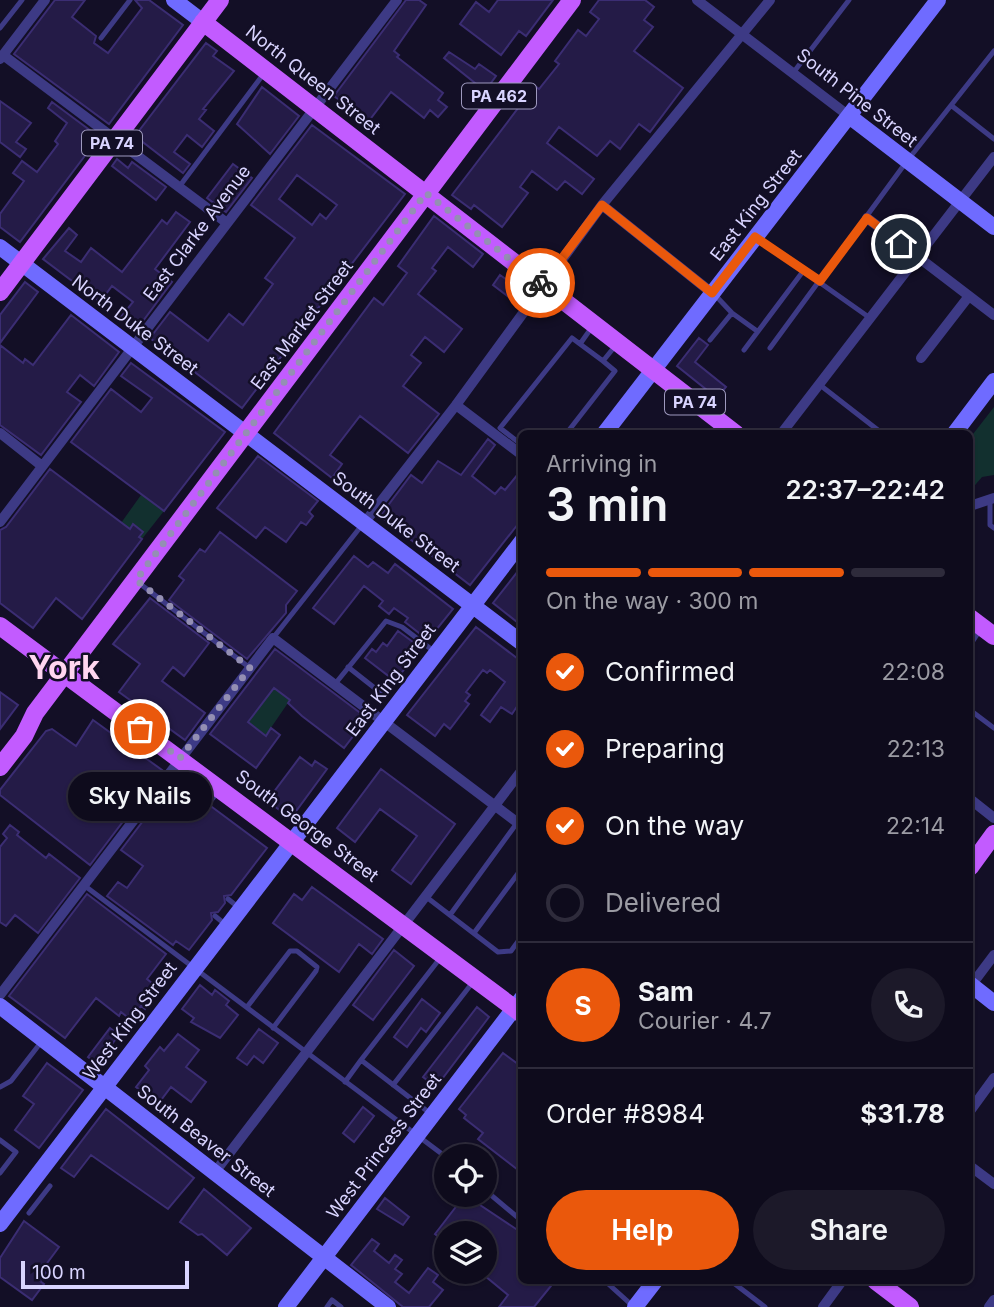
<!DOCTYPE html>
<html lang="en">
<head>
<meta charset="utf-8">
<style>
	body { margin:0; font-family:Inter,sans-serif; background:#1c1929; color:#f1f3f6; height:100vh; display:flex; flex-direction:column; font-size:26px; white-space:nowrap }
	* { box-sizing:border-box; margin:0 }
	p { font-size:23px; color:#9b9ba3 }
	.icon { flex:none; width:38px; height:38px; fill:none; stroke:currentColor; stroke-width:2; stroke-linecap:round; stroke-linejoin:round }
	.map { position:relative; flex:1; overflow:hidden }
	.drawer { position:absolute; left:518px; top:430px; width:455px; height:854px; display:flex; flex-direction:column; background:#0e0b1c; border-radius:10px; box-shadow:0 2px 5px #0004,0 0 0 2px #2e2b3b }
	.drawer>* { flex:none }
	.controls { position:absolute; left:434px; top:1144px; display:grid; gap:14px }
	.controls a { display:grid; place-items:center; width:63px; height:63px; border-radius:50%; background:#0e0b1c; box-shadow:0 2px 5px #0004,0 0 0 2px #2e2b3b; font-size:35px }
	.scale { position:absolute; left:21px; bottom:18px; width:168px; box-sizing:border-box; padding-left:7px; border:4px solid #d9d4ff; border-top:0; font-size:19px; line-height:24px; white-space:nowrap; color:#d9d4ff; -webkit-text-stroke:5px #130f26; paint-order:stroke }
	.pin { position:absolute; display:grid; place-items:center; width:60px; height:60px; color:#fff; margin:-30px; border:4px solid #fff; border-radius:50%; box-shadow:0 2px 7px #0007 }
	.courier { position:absolute; display:grid; place-items:center; width:70px; height:70px; margin:-35px; border:5px solid #ea580c; border-radius:50%; background:#fff; color:#222; box-shadow:0 2px 9px #0007 }
	.bubble { position:absolute; height:49px; border-radius:24px; background:#0e0b1c; box-shadow:0 2px 5px #0004,0 0 0 2px #2e2b3b; font-size:23px; font-weight:600; line-height:49px; text-align:center }
	.headline em { font-style:normal; font-weight:600 }
	.headline div { display:flex; flex-direction:column-reverse }
	.headline { display:flex; align-items:center; justify-content:space-between; height:119px; padding:0 28px }
	h1 { font-size:46px; font-weight:600; line-height:52px }
	.bar { display:grid; grid-template-columns:repeat(4,1fr); gap:10px 7px; align-content:center; height:84px; padding:0 28px }
	.bar i { height:9px; border-radius:5px; background:#2e2b3b }
	.bar .active { background:#ea580c }
	.bar p { grid-column:span 4 }
	.line { display:flex; align-items:center; gap:18px; padding:0 28px; border-top:2px solid #2e2b3b }
	.line div { flex:1 }
	.round { display:grid; place-items:center; flex:none; width:74px; height:74px; border-radius:37px; background:#1c1929 }
	ol { padding:0 28px; list-style:none }
	li { display:flex; align-items:center; gap:21px; height:77px }
	li p { margin-inline-start:auto }
	li .icon { padding:7px; border-radius:50%; background:#ea580c; color:#fff; stroke-width:4 }
	li:last-child { color:#9b9ba3 }
	li i { width:38px; height:38px; border:4px solid #2e2b3b; border-radius:50% }
	.button { display:flex; gap:14px; margin-top:auto; padding:14px 28px }
	.button a { flex:1; height:80px; border-radius:42px; background:#ea580c; color:#fff; font-size:28px; font-weight:600; line-height:80px; text-align:center }
	.button a+a { background:#1c1929; color:#f1f3f6 }
	.map>svg:first-child { display:block }
</style>
</head>
<body>
<div class="map">
<svg width="994" height="1307" viewBox="0 0 994 1307">
	<rect width="100%" height="100%" fill="#130f26"/>
	<path fill="#12302f" d="M994,407V475L982,477L970,491V438Z
		M141,495L164,511L142,539L139,537L143,531L134,524L129,529L121,523Z
		M272,687L290,700L266,735L248,722Z"/>
	<path fill="#241b47" stroke="#3b2d73" stroke-width="2" fill-rule="evenodd" d="M55,0H85L72,17L96,36L94,43L108,53L142,8L135,0H149L183,25L109,124L14,54Z
		M406,0H419L426,5L394,51L399,55L397,57L443,93L438,100L447,107L438,117L430,110L424,118L391,92L368,122L334,96Z
		M498,0H553L526,36L519,31L501,55L460,24L476,2L489,12Z
		M599,0H645L654,7L644,20L653,27L634,51L683,88L650,132L639,124L620,149L610,141L597,156L559,127L547,143L594,179L582,194L565,181L557,190L532,171L520,187L528,193L502,227L474,205L471,209L452,195L535,86L539,89L559,64L555,61L578,30L586,36L599,19L590,12Z
		M206,43L217,51L213,56L234,71L203,109L206,110L199,119L214,131L202,147L187,135L174,152L190,164L183,173L135,136Z
		M449,52L475,69L479,64L496,76L485,91L444,58Z
		M262,87L299,116L270,154L237,124Z
		M0,101L31,123L16,142L26,149L20,157L0,142Z
		M52,102L99,137L20,242L0,227V214L24,181L13,173L22,161L37,172L58,144L55,141L67,123L48,108Z
		M312,125L405,194L242,408L150,338L170,312L208,341L229,314L243,325L273,284L265,278L295,238L251,205ZM297,175L337,205L326,219L320,214L312,225L279,199Z
		M117,159L128,168L132,162L166,187L156,200L112,166Z
		M233,164L252,178L226,212L207,198Z
		M176,212L190,222L155,269L172,282L140,325L131,326L120,318L133,302L112,286L100,302L43,259L69,228L77,235L65,251L81,262L91,248L122,272L162,220L167,224Z
		M434,216L483,254L473,267L448,247L432,268L436,271L418,294L462,329L444,352L425,337L411,355L421,363L403,386L439,414L408,453L360,416L330,455L342,464L332,478L274,433L374,298L383,305L407,273L398,266Z
		M500,275L510,282L513,279L529,291L519,305L493,285Z
		M25,282L38,292L0,343V315Z
		M71,315L119,352L94,386L80,375L67,392L81,402L41,455L0,425V345L23,363L25,359L33,365Z
		M699,338L708,345L695,362L726,387L717,398L677,366Z
		M131,363L225,432L164,511L71,442L111,389L141,412L152,398L121,376Z
		M488,439L495,445L472,476L495,494L501,487L505,490L522,469V519L470,585L380,516L411,475L422,483L438,461L461,475Z
		M258,456L318,501L309,512L313,516L306,525L301,522L286,542L265,527L256,538L217,508Z
		M50,469L130,529L133,524L143,532L139,537L142,539L82,619L56,598L33,628L0,603V530L6,527Z
		M220,532L297,591L286,605V613L247,659L169,600L184,580L179,576L200,549L205,552Z
		M354,556L368,567L373,562L388,573L395,564L453,609L428,640L405,622L408,618L394,608L389,614L379,606L383,601L364,586L334,624L313,608Z
		M522,566V626L493,603Z
		M150,598L209,643L184,676L173,667L162,681L205,713L185,740L119,692L140,664L113,644Z
		M476,627L522,662V713L516,708L512,714L501,707L490,722L481,715L505,682L490,670L487,673L483,670L466,692L470,695L465,701L469,704L450,729L444,724L435,736L407,715Z
		M398,631L421,648L395,681L365,658L372,649L376,652L383,643L387,646Z
		M275,649L367,718L344,748L302,716L288,703L290,700L274,688L248,722L266,736L271,728L280,735L256,768L210,734Z
		M0,692L18,705L0,729Z
		M93,720L162,770L90,865L0,795V790L46,731L52,729L76,746Z
		M300,757L312,766L315,761L327,769L291,818L267,801Z
		M381,769L455,824L411,884L392,870L417,836L380,809L355,842L337,828Z
		M175,779L204,801L205,808L212,807L267,848L231,895L224,896L225,903L218,912L211,913L212,920L189,950L176,941L173,945L107,896L118,882L127,888L143,866L121,850Z
		M10,825L19,832L17,835L46,858L49,854L80,878L38,933L15,915L6,926L0,922V847L7,838L3,834Z
		M312,887L383,939L372,954L359,944L339,972L273,923L294,894L302,900Z
		M87,894L166,954L147,979L158,988L145,1009L141,1006L131,1020L121,1012L119,1016L96,998L65,1038L9,996Z
		M394,950L414,966L373,1020L353,1005Z
		M200,985L212,995L215,990L229,1001L226,1005L238,1015L220,1038L191,1022L194,1018L182,1009Z
		M422,999L440,1013L426,1032L421,1028L407,1047L394,1037Z
		M477,1007L489,1017L436,1087L423,1077Z
		M110,1028L119,1035L109,1048L113,1051L101,1067L88,1057Z
		M259,1029L278,1043L263,1063L254,1056L247,1065L237,1058Z
		M178,1034L199,1050L186,1067L206,1082L191,1102L171,1087L158,1104L136,1087L149,1070L145,1066L160,1047L164,1051Z
		M503,1053L522,1067V1173L478,1139L483,1133L464,1118L466,1115L459,1109Z
		M47,1063L83,1090L39,1148L15,1130L34,1104L23,1096Z
		M363,1107L374,1116L354,1142L343,1133Z
		M106,1109L194,1178L168,1209L91,1155L74,1177L61,1168Z
		M204,1189L251,1228L227,1255L202,1234L198,1235L180,1222Z
		M465,1195L522,1233V1281H555L534,1307H499L508,1295L485,1276V1234H446V1243L435,1234Z
		M385,1198L409,1217L403,1225L377,1209Z
		M24,1221L59,1247L42,1270L46,1273L40,1281L44,1284L32,1300L0,1277V1258Z
		M372,1239L379,1244L374,1251L389,1263L395,1255L402,1260L395,1269L402,1274L395,1282L409,1293L428,1268L438,1275L433,1282L443,1290L429,1307H403L351,1265Z"/>
	<g fill="none" stroke-linecap="round" stroke-linejoin="round">
		<path stroke="#3d3a85" stroke-width="5" d="M0,28L22,0
			M101,38L130,0
			M793,73L849,0
			M952,106L994,139
			M179,187L265,72
			M758,239L870,318
			M715,295L732,313L757,331
			M710,340L732,313
			M580,344L603,361
			M770,348L907,161L994,51
			M744,350L804,270
			M820,385L883,434
			M566,434L615,371L603,361L616,345
			M522,445L500,428L572,338L580,344L592,327
			M990,500V525L994,528
			M139,583L250,668
			M273,638L362,525
			M970,645L980,630
			M348,667L381,693
			M335,684L386,621L402,627L435,652
			M970,710L994,728
			M208,804L219,791
			M85,886L446,1157
			M425,896L498,952L511,951L522,936
			M228,899L238,907
			M450,915L517,823
			M215,916L226,925
			M474,933L522,868
			M247,1007L290,951H297L317,967L316,971L273,1028
			M345,1082L361,1060
			M393,1085L473,982
			M0,1087L11,1081L42,1041
			M431,1114L361,1060L441,957
			M0,1140L16,1152L0,1173
			M485,1190L522,1221
			M29,1213L50,1186
			M605,1281L634,1307
			M731,1281L765,1307
			M327,1307L332,1300L341,1307"/>
		<path stroke="#3d3a85" stroke-width="10" d="M697,0L849,116
			M3,55L227,223
			M0,59L45,0
			M602,205L712,293
			M867,218L994,315
			M921,358L969,296
			M456,405L522,455
			M0,433L42,466
			M781,434L994,157
			M970,506L994,498
			M0,522L397,0
			M365,522L456,405L602,205L770,0
			M970,799L994,818
			M970,987L994,955
			M0,995L273,638L522,826
			M970,1111L994,1078
			M970,1166L994,1184
			M215,1172L522,770
			M823,1307L842,1281
			M989,1307L994,1300"/>
		<path stroke="#6f6bff" stroke-width="16" d="M174,0L203,22
			M849,116L994,227
			M0,247L522,643
			M604,434L938,0
			M954,434L994,381
			M970,984L994,1003
			M0,1006L388,1307
			M0,1224L522,541
			M286,1307L522,998
			M635,1307L655,1281"/>
		<path stroke="#c25bff" stroke-width="18" d="M203,22L736,434
			M0,292L220,0
			M970,618L994,636
			M0,626L522,1014
			M0,767L24,736L35,713L572,0
			M970,867L994,834
			M876,1281L910,1307"/>
	</g>
	<g fill="none" stroke-linecap="round" stroke-linejoin="round">
		<path stroke="#948fb3" stroke-width="7" stroke-dasharray="0 12.6" d="M140,729L180,758L250,668L136,580L426,193L540,283"/>
		<path stroke="#ea580c" stroke-width="9" d="M540,283L542,285L602,205L712,293L755,237L820,281L867,218L901,244"/>
	</g>
	<g text-anchor="middle" stroke-width="5" stroke-linejoin="round" paint-order="stroke">
		<g fill="#130f26" stroke="#9e99be" stroke-width="2">
			<rect x="462" y="83.5" width="74" height="25" rx="5"/>
			<rect x="82" y="130.5" width="60" height="25" rx="5"/>
			<rect x="665" y="389.5" width="60" height="25" rx="5"/>
		</g>
		<g font-size="16" font-weight="bold" fill="#d9d4ff">
			<text x="499" y="102">PA 462</text>
			<text x="112" y="149">PA 74</text>
			<text x="695" y="408">PA 74</text>
		</g>
		<g font-size="18" fill="#d9d4ff" stroke="#130f26">
			<text transform="translate(313 80) rotate(38)" y="6">North Queen Street</text>
			<text transform="translate(857 98) rotate(38)" y="6">South Pine Street</text>
			<text transform="translate(756 205) rotate(-52)" y="6">East King Street</text>
			<text transform="translate(197 233) rotate(-53)" y="6">East Clarke Avenue</text>
			<text transform="translate(135 325) rotate(37)" y="6">North Duke Street</text>
			<text transform="translate(302 325) rotate(-53)" y="6">East Market Street</text>
			<text transform="translate(396 522) rotate(37)" y="6">South Duke Street</text>
			<text transform="translate(391 680) rotate(-53)" y="6">East King Street</text>
			<text transform="translate(307 826) rotate(37)" y="6">South George Street</text>
			<text transform="translate(130 1021) rotate(-53)" y="6">West King Street</text>
			<text transform="translate(206 1141) rotate(38)" y="6">South Beaver Street</text>
			<text transform="translate(384 1146) rotate(-53)" y="6">West Princess Street</text>
		</g>
		<g font-size="32" font-weight="bold" fill="#ffd6f0" stroke="#130f26">
			<text x="64" y="679">York</text>
		</g>
	</g>
</svg>
<div class="controls">
<a><svg class="icon" aria-label="locate" viewBox="0 0 24 24"><circle cx="12" cy="12" r="6"/><path d="M12 2v4M12 18v4M2 12h4M18 12h4"/></svg></a>
<a><svg class="icon" aria-label="layers" viewBox="0 0 24 24"><path d="M12 4l9 5-9 5-9-5zM3 14l9 5 9-5"/></svg></a>
</div>
<div class="scale">100 m</div>
<div class="pin" style="left:140px;top:729px;background:#ea580c"><svg class="icon" aria-label="bag" viewBox="0 0 24 24"><path d="M5 8h14l-1 12H6zM9 8a3 3 0 0 1 6 0"/></svg></div>
<div class="pin" style="left:901px;top:244px;background:#1f2937"><svg class="icon" aria-label="home" viewBox="0 0 24 24"><path d="M3 11l9-7 9 7M6 9v11h12V9"/></svg></div>
<div class="courier" style="left:540px;top:283px"><svg class="icon" aria-label="bike" viewBox="0 0 24 24"><circle cx="6" cy="16" r="4"/><circle cx="18" cy="16" r="4"/><path d="M6 16l4-8h5l3 8M10 8l3 8H6M13 5h3"/></svg></div>
<div class="bubble" style="left:68px;top:772px;width:144px">Sky Nails</div>
<section class="drawer">
<div class="headline"><div><h1>3 min</h1><p>Arriving in</p></div><em>22:37–22:42</em></div>
<div class="bar"><i class="active"></i><i class="active"></i><i class="active"></i><i></i><p>On the way · 300 m</p></div>
<ol>
<li><svg class="icon" aria-label="check" viewBox="0 0 24 24"><path d="M5 12l5 5 9-10"/></svg>Confirmed<p>22:08</p></li>
<li><svg class="icon" aria-label="check" viewBox="0 0 24 24"><path d="M5 12l5 5 9-10"/></svg>Preparing<p>22:13</p></li>
<li><svg class="icon" aria-label="check" viewBox="0 0 24 24"><path d="M5 12l5 5 9-10"/></svg>On the way<p>22:14</p></li>
<li><i></i>Delivered</li>
</ol>
<div class="line" style="height:126px"><b class="round" style="background:#ea580c;color:#fff">S</b><div><b>Sam</b><p>Courier · 4.7</p></div><a class="round"><svg class="icon" aria-label="phone" viewBox="0 0 24 24"><path d="M5 4h4l2 5-3 2q2 4 5 5l2-3 5 2v4C11 20 4 13 5 4z"/></svg></a></div>
<div class="line" style="height:91px"><div>Order #8984</div><b>$31.78</b></div>
<div class="button"><a>Help</a><a>Share</a></div>
</section>
</div>
</body>
</html>
